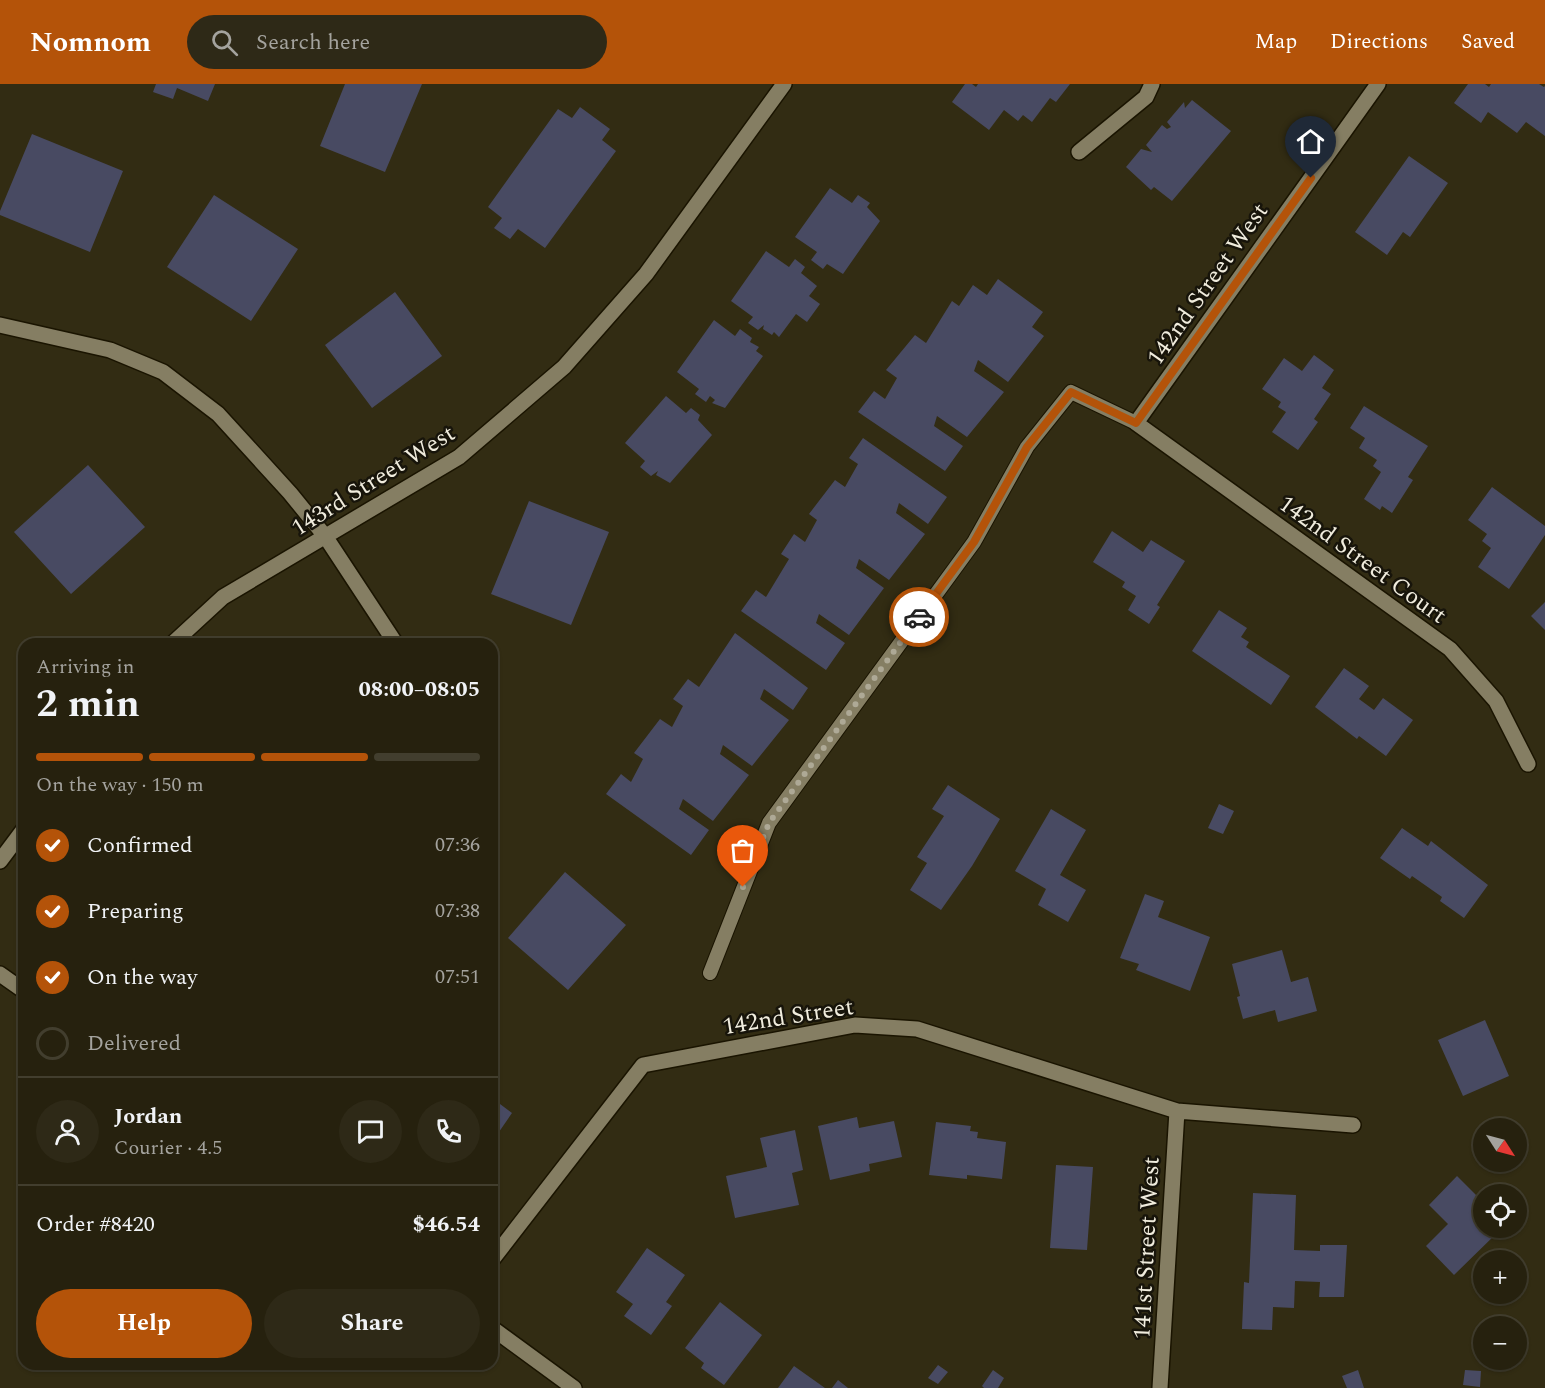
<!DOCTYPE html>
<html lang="en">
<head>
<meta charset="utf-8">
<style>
	body { margin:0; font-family:Spectral,serif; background:#2e2917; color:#f1f3f6; height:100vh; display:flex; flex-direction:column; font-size:22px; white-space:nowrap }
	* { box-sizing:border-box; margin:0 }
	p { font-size:20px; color:#a4a39e }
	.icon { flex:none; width:33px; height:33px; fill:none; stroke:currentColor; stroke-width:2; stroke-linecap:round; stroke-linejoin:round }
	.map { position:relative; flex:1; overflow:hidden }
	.sheet { position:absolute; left:18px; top:554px; width:480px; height:732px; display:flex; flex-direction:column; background:#26210e; border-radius:18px; box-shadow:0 2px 4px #0004,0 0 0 2px #423e2e }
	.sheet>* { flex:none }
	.needle { width:39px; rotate:126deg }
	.fabs { position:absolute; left:1473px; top:1034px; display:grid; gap:12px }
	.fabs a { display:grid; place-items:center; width:54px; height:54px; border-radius:50%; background:#26210e; box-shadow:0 2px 4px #0004,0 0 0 2px #423e2e; font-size:30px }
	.pin { position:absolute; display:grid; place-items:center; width:51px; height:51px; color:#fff; margin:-62px -26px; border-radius:50% 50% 50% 0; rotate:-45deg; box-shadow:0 0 6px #0007 }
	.pin .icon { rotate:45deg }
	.courier { position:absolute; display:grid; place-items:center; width:60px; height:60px; margin:-30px; border:4px solid #b45309; border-radius:50%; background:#fff; color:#222; box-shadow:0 2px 8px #0007 }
	.head em { font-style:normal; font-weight:700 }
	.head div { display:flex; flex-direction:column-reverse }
	.head { display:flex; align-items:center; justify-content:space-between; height:102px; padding:0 18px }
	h1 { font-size:39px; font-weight:700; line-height:45px }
	.bar { display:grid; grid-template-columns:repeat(4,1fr); gap:9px 6px; align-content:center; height:72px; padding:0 18px }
	.bar i { height:8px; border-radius:4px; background:#423e2e }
	.bar .selected { background:#b45309 }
	.bar p { grid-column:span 4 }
	.line { display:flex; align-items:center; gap:15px; padding:0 18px; border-top:2px solid #423e2e }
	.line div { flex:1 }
	.round { display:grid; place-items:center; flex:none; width:63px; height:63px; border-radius:32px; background:#2e2917 }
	ol { padding:0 18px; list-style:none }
	li { display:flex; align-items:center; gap:18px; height:66px }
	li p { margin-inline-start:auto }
	li .icon { padding:6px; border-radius:50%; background:#b45309; color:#fff; stroke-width:4 }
	li:last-child { color:#a4a39e }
	li i { width:33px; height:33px; border:3px solid #423e2e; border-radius:50% }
	.button { display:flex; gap:12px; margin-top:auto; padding:12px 18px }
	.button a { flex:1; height:69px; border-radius:36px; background:#b45309; color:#fff; font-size:24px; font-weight:700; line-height:69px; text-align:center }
	.button a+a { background:#2e2917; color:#f1f3f6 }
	header { display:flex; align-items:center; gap:36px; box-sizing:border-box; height:84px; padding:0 30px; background:#b45309; color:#fff }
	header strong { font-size:28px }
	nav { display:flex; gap:33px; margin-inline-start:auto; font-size:21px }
	.search { width:420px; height:54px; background:#2e2917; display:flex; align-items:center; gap:15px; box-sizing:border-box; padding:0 21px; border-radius:33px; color:#a4a39e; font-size:22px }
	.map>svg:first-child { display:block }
</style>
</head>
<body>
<header>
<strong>Nomnom</strong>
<div class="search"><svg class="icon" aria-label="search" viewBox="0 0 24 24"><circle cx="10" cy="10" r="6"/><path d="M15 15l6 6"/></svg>Search here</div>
<nav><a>Map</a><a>Directions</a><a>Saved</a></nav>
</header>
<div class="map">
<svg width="1545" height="1304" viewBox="0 0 1545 1304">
	<rect width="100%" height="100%" fill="#322c13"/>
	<path fill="#484a62" d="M156,0H215L208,17L177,4L173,15L153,8Z
		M345,0H422L385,88L320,62Z
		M965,0H972L976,3L978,0H1070L1056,18L1050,14L1032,38L1023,31L1018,37L1004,26L989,46L952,18Z
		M1468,0H1485L1489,3L1491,0H1539L1544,3L1545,2V52L1526,38L1517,49L1488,28L1481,39L1454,19Z
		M1192,16L1231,47L1172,117L1154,103L1151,106L1126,83L1141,65L1152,68L1146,61L1162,41L1167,45L1171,43L1167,38L1184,18L1185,24Z
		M580,23L610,45L602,56L616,67L545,164L518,145L510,155L494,144L502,134L488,123L558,25L572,34Z
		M32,50L123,87L90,168L0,131V127Z
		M1409,72L1448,99L1410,153L1403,148L1387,171L1355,148Z
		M830,104L852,119L858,111L870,119L867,123L880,137L843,190L827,180L823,185L811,176L817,168L795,153Z
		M214,111L298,165L251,237L167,183Z
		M766,167L789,183L795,175L805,183L801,189L817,202L809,212L820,220L807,238L796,230L779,253L774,248L772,251L763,245L764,241L758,246L748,239L753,233L731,217Z
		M998,195L1043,228L1032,243L1044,252L1008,298L978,276L974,287L1004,308L967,353L937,332L934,342L963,362L945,387L858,328L874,307L885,315L897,294L886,286L915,251L926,259L952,217L959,222L973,201L987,211Z
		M395,208L442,272L372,324L325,261Z
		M714,236L735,252L740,245L752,254L750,258L759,263L756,267L763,272L725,324L712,319L715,316L710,312L706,318L695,310L699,305L677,288Z
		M1314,271L1334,286L1322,304L1331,310L1314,335L1318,338L1298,366L1272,348L1286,328L1278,323L1281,318L1262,305L1284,274L1302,287Z
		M666,312L686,329L691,324L700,331L698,336L712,351L670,399L656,391L658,387L651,392L640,383L645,377L625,359Z
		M1364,322L1428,362L1408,393L1413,396L1392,429L1382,422L1380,426L1364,415L1381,388L1373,382L1377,376L1359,364L1365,354L1350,344Z
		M863,354L947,413L928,440L899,419L896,429L925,450L889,496L859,475L856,484L884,504L849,551L819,530L816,539L845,559L826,586L741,527L756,506L766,513L789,475L781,470L794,450L805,458L817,436L809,430L835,396L845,403L858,380L849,374Z
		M88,381L145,443L71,510L14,448Z
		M1492,403L1545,442V451L1509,505L1478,483L1491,464L1482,457L1487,450L1468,436Z
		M529,417L609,448L571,541L491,510Z
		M1112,447L1143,468L1151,456L1185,477L1157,521L1160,523L1149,540L1128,526L1136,512L1122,503L1125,498L1093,478Z
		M1545,518V546L1531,532Z
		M1219,526L1247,544L1241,553L1249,558L1246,563L1290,592L1271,621L1192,567Z
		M735,549L808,604L793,626L764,605L760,615L789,636L752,682L723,661L720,670L749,691L713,737L683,715L679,725L709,746L691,771L606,710L621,690L631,698L643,675L634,669L660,635L672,643L683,622L673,615L688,595L699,603Z
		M1344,584L1369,602L1359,615L1374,626L1383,614L1413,636L1386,672L1359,652L1357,655L1315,623Z
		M948,701L1000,735L972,782L941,826L910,806L927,779L917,773L944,732L932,725Z
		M1219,720L1234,727L1223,750L1208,744Z
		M1051,725L1086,746L1060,791L1086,806L1068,838L1038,821L1046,805L1015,787Z
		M1402,744L1428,762L1431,757L1488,801L1464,834L1440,817L1442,813L1412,792L1410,795L1380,774Z
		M565,788L626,841L568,906L508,854Z
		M1145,810L1164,817L1158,833L1210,853L1190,907L1136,886L1139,880L1120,874Z
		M1282,866L1291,898L1308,893L1317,927L1278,938L1275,926L1243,935L1237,913L1240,912L1232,880Z
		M1485,936L1509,992L1463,1012L1438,956Z
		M492,1014L512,1029L492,1058Z
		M857,1033L859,1044L894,1037L902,1073L869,1080L870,1087L830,1096L818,1042Z
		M936,1038L971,1042L970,1047L978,1048L977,1054L1006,1058L1002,1095L967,1091V1095L929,1091Z
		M795,1046L803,1086L792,1089L799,1121L735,1134L726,1092L767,1083L760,1054Z
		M1056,1081L1093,1083L1087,1166L1050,1164Z
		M1457,1092L1481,1116L1475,1123L1484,1131V1143H1495L1499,1147L1454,1191L1426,1162L1448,1140L1429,1121Z
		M1253,1109L1296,1111L1294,1166L1320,1167V1161H1347L1344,1213H1319L1320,1198L1295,1197L1294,1224L1273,1223L1272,1246L1242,1245L1244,1198L1249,1199Z
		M647,1164L685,1191L666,1218L672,1222L651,1251L624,1232L633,1220L616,1208Z
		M720,1218L762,1251L724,1301L701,1284L704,1279L685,1264Z
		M938,1281L948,1288L938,1300L928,1294Z
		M794,1282L825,1304H778Z
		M993,1286L1004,1294L998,1304H984L982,1302Z
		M1358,1286L1364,1304H1347L1342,1292Z
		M1465,1286L1481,1287L1480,1303L1463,1301Z
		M838,1296L848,1304H832Z"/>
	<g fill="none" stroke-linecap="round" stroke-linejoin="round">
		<g stroke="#1a1400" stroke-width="16">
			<path id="lane" d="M710,889L769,739L974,458L1027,363L1071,308L1136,339"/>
		</g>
		<g stroke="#1a1400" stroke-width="18">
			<path id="street" d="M1378,0L1136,339L1450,565L1496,617L1528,680
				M1079,68L1146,13L1152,0
				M0,241L110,266L163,288L218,330L290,409L325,452L396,560
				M172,560L223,513L459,373L564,283L646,190L784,0
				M0,777L24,745
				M492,1176L643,981L855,941L917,945L1177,1027L1353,1041
				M1160,1304L1177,1027"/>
		</g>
		<g stroke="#1a1400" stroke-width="18">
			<path id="secondary" d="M0,890L24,907
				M492,1244L574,1304"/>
		</g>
		<use href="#lane" stroke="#857e63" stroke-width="14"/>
		<use href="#street" stroke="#857e63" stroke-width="15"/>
		<use href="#secondary" stroke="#857e63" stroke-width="15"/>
	</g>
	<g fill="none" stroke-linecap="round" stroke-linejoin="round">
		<path stroke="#aea996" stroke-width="6" stroke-dasharray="0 10.8" d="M743,803L769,739L919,533"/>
		<path stroke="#b45309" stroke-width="8" d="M919,533L974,458L1027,363L1071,308L1136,339L1311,94"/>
	</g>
	<g text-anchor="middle" stroke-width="5" stroke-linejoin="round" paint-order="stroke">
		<g font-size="24" fill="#f0ecdd" stroke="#17140a">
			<text transform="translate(1207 200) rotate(-55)" y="8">142nd Street West</text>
			<text transform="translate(373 396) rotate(-32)" y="8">143rd Street West</text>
			<text transform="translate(1363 475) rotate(36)" y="8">142nd Street Court</text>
			<text transform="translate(788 932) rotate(-9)" y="8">142nd Street</text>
			<text transform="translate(1146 1164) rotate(-87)" y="8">141st Street West</text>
		</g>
	</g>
</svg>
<div class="fabs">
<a><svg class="needle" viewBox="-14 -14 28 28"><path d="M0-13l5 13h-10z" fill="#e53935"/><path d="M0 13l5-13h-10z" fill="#a4a39e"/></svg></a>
<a><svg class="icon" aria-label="locate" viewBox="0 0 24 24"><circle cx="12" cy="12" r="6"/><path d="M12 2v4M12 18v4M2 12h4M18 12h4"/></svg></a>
<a>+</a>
<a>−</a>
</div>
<div class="pin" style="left:743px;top:803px;background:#ea580c"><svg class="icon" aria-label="bag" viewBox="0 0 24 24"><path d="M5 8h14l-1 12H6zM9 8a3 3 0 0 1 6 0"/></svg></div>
<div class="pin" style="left:1311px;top:94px;background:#1f2937"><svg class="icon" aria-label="home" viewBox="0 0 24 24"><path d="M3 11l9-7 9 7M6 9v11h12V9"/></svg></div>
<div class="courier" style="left:919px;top:533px"><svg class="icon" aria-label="car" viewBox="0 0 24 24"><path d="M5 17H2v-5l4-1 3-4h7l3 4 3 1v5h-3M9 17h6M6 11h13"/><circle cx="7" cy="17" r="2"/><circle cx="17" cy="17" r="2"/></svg></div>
<section class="sheet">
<div class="head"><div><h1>2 min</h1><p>Arriving in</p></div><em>08:00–08:05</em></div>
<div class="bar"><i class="selected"></i><i class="selected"></i><i class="selected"></i><i></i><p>On the way · 150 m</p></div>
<ol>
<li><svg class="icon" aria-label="check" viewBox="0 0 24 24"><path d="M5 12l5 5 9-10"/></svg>Confirmed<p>07:36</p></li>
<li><svg class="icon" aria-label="check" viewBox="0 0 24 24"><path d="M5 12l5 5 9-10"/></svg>Preparing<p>07:38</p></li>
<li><svg class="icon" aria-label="check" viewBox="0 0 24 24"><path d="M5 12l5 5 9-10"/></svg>On the way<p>07:51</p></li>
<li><i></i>Delivered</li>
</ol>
<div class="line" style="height:108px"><a class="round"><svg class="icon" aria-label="person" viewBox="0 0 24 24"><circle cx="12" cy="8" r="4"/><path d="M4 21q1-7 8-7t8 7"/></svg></a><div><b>Jordan</b><p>Courier · 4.5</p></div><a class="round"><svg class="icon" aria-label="chat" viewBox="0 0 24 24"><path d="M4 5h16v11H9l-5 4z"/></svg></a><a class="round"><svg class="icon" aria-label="phone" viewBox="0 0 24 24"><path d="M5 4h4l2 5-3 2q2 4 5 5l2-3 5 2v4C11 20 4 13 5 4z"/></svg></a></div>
<div class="line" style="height:78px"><div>Order #8420</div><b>$46.54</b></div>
<div class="button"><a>Help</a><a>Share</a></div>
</section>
</div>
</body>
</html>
